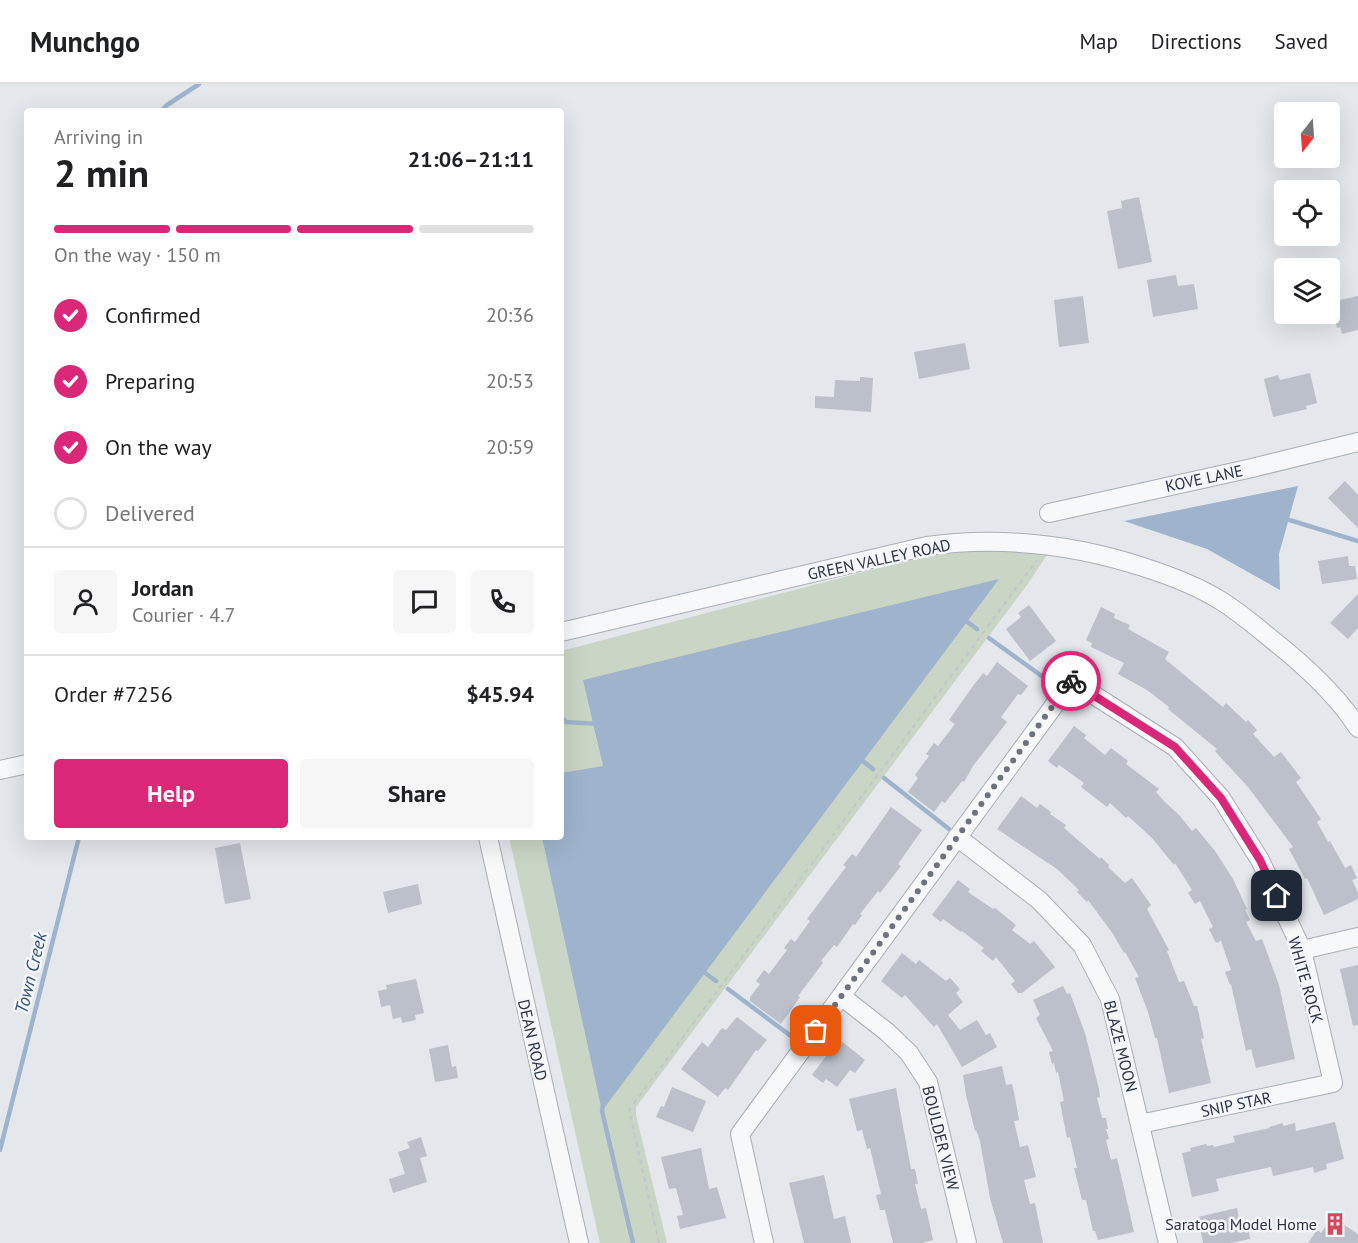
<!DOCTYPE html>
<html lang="en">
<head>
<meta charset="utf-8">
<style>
	body { margin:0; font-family:"PT Sans",sans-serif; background:#f6f6f6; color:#202124; height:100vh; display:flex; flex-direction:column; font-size:22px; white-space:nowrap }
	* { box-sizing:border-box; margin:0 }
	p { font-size:20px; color:#757577 }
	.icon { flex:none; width:33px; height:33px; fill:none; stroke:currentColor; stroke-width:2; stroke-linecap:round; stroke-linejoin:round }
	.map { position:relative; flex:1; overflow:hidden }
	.details { position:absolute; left:24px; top:24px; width:540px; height:732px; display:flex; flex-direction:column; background:#fff; border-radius:6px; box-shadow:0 6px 24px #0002 }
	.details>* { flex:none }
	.needle { width:39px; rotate:197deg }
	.fabs { position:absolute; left:1274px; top:18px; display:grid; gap:12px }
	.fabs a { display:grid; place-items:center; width:66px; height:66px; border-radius:6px; background:#fff; box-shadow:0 6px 24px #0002; font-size:30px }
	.pin { position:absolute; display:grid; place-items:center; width:51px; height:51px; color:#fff; margin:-26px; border-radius:12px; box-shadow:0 3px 9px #0006 }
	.courier { position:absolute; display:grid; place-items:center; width:60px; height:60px; margin:-30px; border:4px solid #db2777; border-radius:50%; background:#fff; color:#222; box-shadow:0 2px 8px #0007 }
	.overview em { font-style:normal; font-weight:700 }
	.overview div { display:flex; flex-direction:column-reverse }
	.overview { display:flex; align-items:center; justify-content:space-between; height:102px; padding:0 30px }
	h1 { font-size:39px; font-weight:700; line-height:45px }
	.bar { display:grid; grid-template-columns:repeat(4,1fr); gap:9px 6px; align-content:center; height:72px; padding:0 30px }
	.bar i { height:8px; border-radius:4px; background:#e0e0e0 }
	.bar .active { background:#db2777 }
	.bar p { grid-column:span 4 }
	.line { display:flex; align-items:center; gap:15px; padding:0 30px; border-top:2px solid #e0e0e0 }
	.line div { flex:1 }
	.round { display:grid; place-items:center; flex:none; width:63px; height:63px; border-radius:6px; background:#f6f6f6 }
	ol { padding:0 30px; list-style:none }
	li { display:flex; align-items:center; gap:18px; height:66px }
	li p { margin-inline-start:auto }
	li .icon { padding:6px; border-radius:50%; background:#db2777; color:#fff; stroke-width:4 }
	li:last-child { color:#757577 }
	li i { width:33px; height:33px; border:3px solid #e0e0e0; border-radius:50% }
	.cta { display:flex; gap:12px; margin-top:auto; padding:12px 30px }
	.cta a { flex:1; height:69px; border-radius:6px; background:#db2777; color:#fff; font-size:24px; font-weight:700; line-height:69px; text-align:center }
	.cta a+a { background:#f6f6f6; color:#202124 }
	header { display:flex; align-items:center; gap:36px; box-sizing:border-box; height:84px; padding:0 30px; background:#fff; border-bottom:2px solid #e0e0e0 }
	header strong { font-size:28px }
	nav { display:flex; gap:33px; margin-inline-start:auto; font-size:21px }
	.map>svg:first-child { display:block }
</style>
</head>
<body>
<header>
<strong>Munchgo</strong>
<nav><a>Map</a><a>Directions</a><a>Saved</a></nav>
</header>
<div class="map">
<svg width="1358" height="1159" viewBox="0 0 1358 1159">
	<rect width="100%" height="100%" fill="#e4e7ec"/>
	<path fill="#c9d6c5" d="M971,460L1051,465L1027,501L636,1023V1031L667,1159H600L509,753H561V567Z"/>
	<path fill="#9fb4cc" d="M1298,402L1279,470L1280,506L1207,465L1124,437Z
		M999,495L602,1027L542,753H561V689L603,682L583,596Z"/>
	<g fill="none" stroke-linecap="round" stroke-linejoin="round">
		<path stroke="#9fb4cc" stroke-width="4.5" d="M161,27L167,21L199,0
			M1283,434L1358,457
			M962,534L977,545
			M989,554L1043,593
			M561,633L566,638L598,640
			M859,674L873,685
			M884,694L949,745
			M701,886L716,897
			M728,905L791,952
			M603,1021L602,1027L633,1159
			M0,1066L79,753"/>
	</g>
	<path fill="#bbc0ca" d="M1139,113L1152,178L1118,185L1107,127L1122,124L1121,117Z
		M1176,191L1178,202L1194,200L1198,225L1153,233L1147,196Z
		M1083,212L1089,259L1059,263L1054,216Z
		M1358,212V246L1342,250L1340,243L1337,244L1331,218Z
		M965,259L970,285L919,295L914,268Z
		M1310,289L1317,319L1306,322L1307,325L1273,333L1264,295L1278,291L1280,296Z
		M860,293L873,294L871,328L815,324V312L834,313L835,296L860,297Z
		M1345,397L1358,411V444L1328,414Z
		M1348,472L1349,482H1355L1357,495L1322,500L1318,477Z
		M1358,510V544L1348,555L1330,539Z
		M1029,521L1056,557L1030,577L1006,545L1021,533L1018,529Z
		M1101,523L1115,530L1114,534L1130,541L1128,545L1169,568L1165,575L1223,623L1226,619L1246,638L1248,636L1257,646L1253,650L1274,673L1281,668L1301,694L1296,698L1321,735L1317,738L1328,758L1330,757L1345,784L1351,781L1357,794L1352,796L1358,809V815L1324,831L1307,794L1305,795L1289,765L1293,763L1248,703L1223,676L1215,667L1217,665L1168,625L1169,623L1147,606L1118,590L1124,579L1091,563L1092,559L1086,556Z
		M997,578L1028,602L1021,611L1018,610L1001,633L1007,638L973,682L964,698L962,697L945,719L942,717L934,728L908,708L918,694L915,691L929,672L926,670L934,659L938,662L955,640L949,636L973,602L983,589L987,592Z
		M1074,642L1086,651L1084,654L1105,671L1111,664L1128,677L1126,680L1159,705L1156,708L1164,717L1180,732L1192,747L1196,744L1215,767L1233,795L1247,825L1245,826L1250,836L1246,838L1256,857L1262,855L1279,901L1295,975L1256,984L1251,965L1246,967L1231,900L1230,901L1225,888L1231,886L1221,857L1216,859L1209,845L1213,843L1200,817L1195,820L1188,809L1192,806L1175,779L1174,781L1152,754L1128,732L1126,734L1110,719L1107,723L1081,703L1084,699L1059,681L1057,684L1048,677Z
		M1021,712L1037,724L1040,720L1051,728L1050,730L1066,741L1064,744L1100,775L1101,773L1109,781L1108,783L1125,799L1132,794L1151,821L1147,825L1169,866L1167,867L1179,898L1184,897L1194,922H1197L1204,954L1201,955L1211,999L1169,1009L1157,954H1155L1148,928L1135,894L1139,893L1125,868L1124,869L1113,850L1088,816L1087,818L1077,808L1079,806L1057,785L997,745Z
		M891,723L922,746L898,780L901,782L880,809L878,807L860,830L862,831L855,841L853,840L837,863L834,861L821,877L823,879L798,912L800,913L781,940L750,917V913L760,900L756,897L764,886L769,890L787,866L784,864L791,855L795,858L810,837L807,835L846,783L843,781L852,770L856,773Z
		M240,759L251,815L225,820L215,764Z
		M958,796L970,805L968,808L993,825L995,824L1016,841L1012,846L1030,860L1034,857L1055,883L1022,909H1018L1011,900L1015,897L996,873L993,877L981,867L984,864L962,847L961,848L943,835L941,838L932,831Z
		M418,800L422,820L388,829L383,808Z
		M902,869L916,880L919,876L946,897L950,894L960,905L956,909L963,918L948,931L960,946L977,936L986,951L990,949L997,963L962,983L937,940L934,943L905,911L902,914L881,897Z
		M1358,881V941L1353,942L1340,885Z
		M416,895L424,929L415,931L416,936L402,939L401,933L393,935L390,921L381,923L378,907L387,905L386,901Z
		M1063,902L1067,910L1070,909L1085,949L1099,1005L1100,1013L1097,1014L1102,1034H1106L1108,1045H1106L1109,1055L1106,1056L1111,1076L1117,1074L1134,1148L1098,1156L1095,1147H1093L1086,1116H1082L1074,1084H1077L1070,1053L1067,1054L1060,1018L1064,1017L1058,988L1056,989L1054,979L1052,980L1049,968L1053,967L1036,934L1040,931L1033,916Z
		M737,933L767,956L758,967L756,966L728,1006L725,1004L718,1013L681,985L702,958L708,963L722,944L726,946Z
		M839,955L865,976L855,989L850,986L837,1003L826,995L823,999L812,991Z
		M448,961L452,983L456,982L458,994L435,998L429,965Z
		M1002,982L1006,1001L1012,1000L1015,1013L1019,1036L1014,1037L1020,1063L1028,1061L1036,1093L1024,1096L1030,1120L1035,1119L1043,1159H1003L990,1114L980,1057L976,1046L975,1047L966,1011L963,991Z
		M672,1003L706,1017L693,1048L656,1033L661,1022L664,1023Z
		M896,1004L911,1085H915L918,1100H915L921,1125L926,1124L933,1156L922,1159H893L885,1126H880L876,1111L881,1110L870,1064L867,1065L862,1046L857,1047L849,1015Z
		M1335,1038L1344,1075L1326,1080L1327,1085L1314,1089L1313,1083L1273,1092L1271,1083L1216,1095L1219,1107L1192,1113L1182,1069L1191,1067L1190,1064L1206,1060L1207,1062L1213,1061L1214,1063L1235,1058L1233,1052L1270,1044L1269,1043L1283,1039V1042L1295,1039L1296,1047Z
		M421,1053L427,1072L420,1074L427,1098L393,1109L389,1095L405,1090L398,1068L410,1064L407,1058Z
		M701,1064L709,1105L717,1103L726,1134L680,1145L677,1132L683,1131L676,1104L669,1105L661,1073Z
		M824,1091L834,1135L845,1132L851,1159H804L789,1099Z
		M1237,1124L1241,1144L1248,1142L1250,1155L1231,1159H1203L1198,1133Z
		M1332,1133L1358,1150V1159H1308L1317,1146L1321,1149Z"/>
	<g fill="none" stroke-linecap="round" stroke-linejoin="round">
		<g stroke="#a9aeb7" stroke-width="20">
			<path id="minor" d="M1049,429L1252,384L1358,358
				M561,548L927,462C1001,452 1072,460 1143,483C1168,491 1195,501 1218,515C1240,528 1260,546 1280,562C1307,584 1339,614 1358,644
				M0,686L27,680
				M488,753L579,1159
				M957,753L1039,816L1082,861L1110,915L1168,1159
				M1302,866L1358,853
				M841,912L887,948L909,969L928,998L967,1159
				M764,1159L740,1050L1072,597L1175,663L1221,714L1260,776L1302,866L1333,999L1140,1040"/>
		</g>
		<path stroke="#c2c5cb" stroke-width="2" stroke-dasharray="4.5 4.5" stroke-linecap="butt" d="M659,1159L629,1026L1037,476"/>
		<use href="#minor" stroke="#f7f8fa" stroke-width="18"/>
	</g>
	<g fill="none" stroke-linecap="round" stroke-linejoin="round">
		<path stroke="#6c737f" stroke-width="6" stroke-dasharray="0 10.8" d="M816,947L1071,597"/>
		<path stroke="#db2777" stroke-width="8" d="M1071,597L1175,663L1221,714L1260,776L1277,812"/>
	</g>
	<defs>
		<g id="building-bare" transform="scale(1.8)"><path d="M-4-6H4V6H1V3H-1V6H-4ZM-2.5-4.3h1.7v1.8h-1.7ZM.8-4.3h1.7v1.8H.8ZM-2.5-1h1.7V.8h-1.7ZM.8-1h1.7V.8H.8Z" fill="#d1495b" stroke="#f4f6f9" stroke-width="2.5" paint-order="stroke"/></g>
	</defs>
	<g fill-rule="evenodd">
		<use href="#building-bare" x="1335" y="1140"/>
	</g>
	<g text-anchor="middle" stroke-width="5" stroke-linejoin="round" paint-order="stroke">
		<g font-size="16" fill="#2b3445" stroke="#f4f6f9">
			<text transform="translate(1204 394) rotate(-12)" y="6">KOVE LANE</text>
			<text transform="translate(879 475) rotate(-12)" y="6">GREEN VALLEY ROAD</text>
			<text transform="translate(1306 896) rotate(74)" y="6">WHITE ROCK</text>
			<text transform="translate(533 956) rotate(77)" y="6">DEAN ROAD</text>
			<text transform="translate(1121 962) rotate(76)" y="6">BLAZE MOON</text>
			<text transform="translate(1236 1020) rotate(-12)" y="6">SNIP STAR</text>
			<text transform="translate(941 1054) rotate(76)" y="6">BOULDER VIEW</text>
		</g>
		<g font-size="16" fill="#2b3445" stroke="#f4f6f9" text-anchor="end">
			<text x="1317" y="1146">Saratoga Model Home</text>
		</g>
		<g font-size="18" font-style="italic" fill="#34527a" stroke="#f4f6f9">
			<text transform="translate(31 889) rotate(-76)" y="6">Town Creek</text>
		</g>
	</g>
</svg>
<div class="fabs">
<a><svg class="needle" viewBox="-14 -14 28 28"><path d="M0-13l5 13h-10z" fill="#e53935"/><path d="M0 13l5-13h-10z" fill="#757577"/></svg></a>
<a><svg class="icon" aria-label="locate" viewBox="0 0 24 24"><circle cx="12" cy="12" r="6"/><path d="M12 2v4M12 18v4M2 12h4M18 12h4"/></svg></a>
<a><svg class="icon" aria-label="layers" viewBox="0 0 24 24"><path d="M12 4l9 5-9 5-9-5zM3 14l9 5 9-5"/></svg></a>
</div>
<div class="pin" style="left:816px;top:947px;background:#ea580c"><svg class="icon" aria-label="bag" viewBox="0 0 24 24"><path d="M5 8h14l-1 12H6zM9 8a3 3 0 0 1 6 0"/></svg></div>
<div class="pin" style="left:1277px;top:812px;background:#1f2937"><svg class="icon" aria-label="home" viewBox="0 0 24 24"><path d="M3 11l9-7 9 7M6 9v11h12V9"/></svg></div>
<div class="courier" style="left:1071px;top:597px"><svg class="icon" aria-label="bike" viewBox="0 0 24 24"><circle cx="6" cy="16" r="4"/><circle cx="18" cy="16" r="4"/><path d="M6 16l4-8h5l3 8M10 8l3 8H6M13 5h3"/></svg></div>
<section class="details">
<div class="overview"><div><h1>2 min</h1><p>Arriving in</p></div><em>21:06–21:11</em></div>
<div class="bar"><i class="active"></i><i class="active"></i><i class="active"></i><i></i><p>On the way · 150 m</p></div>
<ol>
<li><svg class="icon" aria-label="check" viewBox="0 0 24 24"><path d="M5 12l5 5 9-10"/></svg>Confirmed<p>20:36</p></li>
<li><svg class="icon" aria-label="check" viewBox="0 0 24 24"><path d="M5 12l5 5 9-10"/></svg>Preparing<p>20:53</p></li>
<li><svg class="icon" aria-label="check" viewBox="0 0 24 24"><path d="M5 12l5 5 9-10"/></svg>On the way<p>20:59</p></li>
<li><i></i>Delivered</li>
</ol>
<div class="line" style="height:108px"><a class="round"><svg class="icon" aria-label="person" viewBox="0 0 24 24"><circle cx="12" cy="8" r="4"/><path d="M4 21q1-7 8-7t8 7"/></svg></a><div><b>Jordan</b><p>Courier · 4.7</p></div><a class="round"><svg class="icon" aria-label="chat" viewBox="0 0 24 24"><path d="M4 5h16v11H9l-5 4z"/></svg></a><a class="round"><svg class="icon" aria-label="phone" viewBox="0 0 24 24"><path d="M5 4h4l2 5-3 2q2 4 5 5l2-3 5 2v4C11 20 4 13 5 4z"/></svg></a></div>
<div class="line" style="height:78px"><div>Order #7256</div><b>$45.94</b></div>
<div class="cta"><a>Help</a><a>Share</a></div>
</section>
</div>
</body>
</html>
